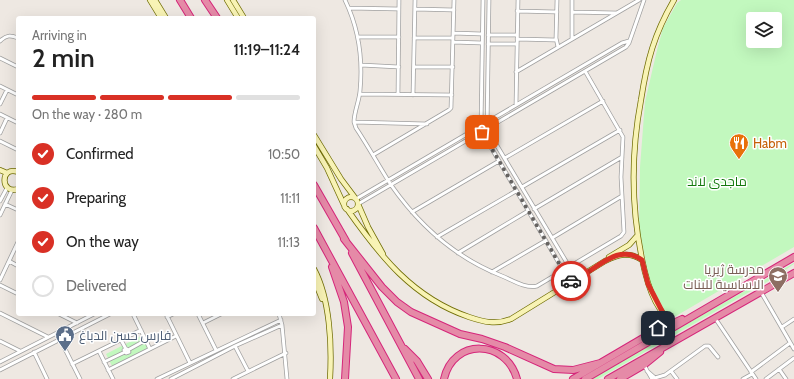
<!DOCTYPE html>
<html lang="en">
<head>
<meta charset="utf-8">
<style>
	body { margin:0; font-family:Cabin,Cairo,sans-serif; background:#f2f2f2; color:#222; height:100vh; display:flex; flex-direction:column; font-size:15px; white-space:nowrap }
	* { box-sizing:border-box; margin:0 }
	p { font-size:13px; color:#767676 }
	.icon { flex:none; width:22px; height:22px; fill:none; stroke:currentColor; stroke-width:2; stroke-linecap:round; stroke-linejoin:round }
	.map { position:relative; flex:1; overflow:hidden }
	.details { position:absolute; left:16px; top:16px; width:300px; height:300px; display:flex; flex-direction:column; background:#fff; border-radius:4px; box-shadow:0 4px 16px #0002 }
	.details>* { flex:none }
	.tools { position:absolute; left:746px; top:12px; display:grid; gap:8px }
	.tools a { display:grid; place-items:center; width:36px; height:36px; border-radius:4px; background:#fff; box-shadow:0 4px 16px #0002; font-size:20px }
	.pin { position:absolute; display:grid; place-items:center; width:34px; height:34px; color:#fff; margin:-17px; border-radius:8px; box-shadow:0 2px 6px #0006 }
	.courier { position:absolute; display:grid; place-items:center; width:40px; height:40px; margin:-20px; border:3px solid #d93025; border-radius:50%; background:#fff; color:#222; box-shadow:0 1px 5px #0007 }
	.headline em { font-style:normal; font-weight:600 }
	.headline div { display:flex; flex-direction:column-reverse }
	.headline { display:flex; align-items:center; justify-content:space-between; height:68px; padding:0 16px }
	h1 { font-size:26px; font-weight:600; line-height:30px }
	.bar { display:grid; grid-template-columns:repeat(4,1fr); gap:6px 4px; align-content:center; height:48px; padding:0 16px }
	.bar i { height:5px; border-radius:3px; background:#e0e0e0 }
	.bar .current { background:#d93025 }
	.bar p { grid-column:span 4 }
	ol { padding:0 16px; list-style:none }
	li { display:flex; align-items:center; gap:12px; height:44px }
	li p { margin-inline-start:auto }
	li .icon { padding:4px; border-radius:50%; background:#d93025; color:#fff; stroke-width:4 }
	li:last-child { color:#767676 }
	li i { width:22px; height:22px; border:2px solid #e0e0e0; border-radius:50% }
	.map>svg:first-child { display:block }
</style>
</head>
<body>
<div class="map">
<svg width="794" height="379" viewBox="0 0 794 379">
	<rect width="100%" height="100%" fill="#eee8e2"/>
	<path fill="#c2f8be" fill-rule="evenodd" d="M681,0H794V247L676,316L667,315L651,285L639,229L640,167L645,102L657,50L663,28L677,3ZM753,19H775V41H753Z
		M794,263V264L777,276L598,379H590Z
		M141,336L148,348L112,366L106,354Z"/>
	<g fill="none" stroke-linecap="round" stroke-linejoin="round">
		<g stroke="#a0a0a0" stroke-width="4.5">
			<path id="street" d="M345,0C359,29 363,60 360,91C359,102 354,112 354,122L356,128C368,146 379,166 391,185C419,225 456,258 502,276C512,280 526,289 537,286L621,236L624,232L621,177L623,137L585,71
				M483,0L481,126L482,132L563,270L572,281
				M489,0L487,129L576,278
				M557,0L556,38L558,47
				M349,8L399,9
				M415,9L454,10
				M517,11L557,12
				M572,12L616,13
				M453,33L482,34
				M488,35H517
				M358,37H399
				M414,38H453
				M517,39L556,40
				M572,39V0
				M0,41C7,35 10,35 18,38
				M453,42L482,43
				M488,44H517
				M0,58L18,67
				M361,65L399,67
				M414,67H453
				M516,72L639,0
				M0,86L18,95
				M360,94L452,95
				M398,94L399,0
				M413,95L415,0
				M0,104L7,90
				M516,105L518,0
				M0,114L18,123
				M354,122L427,124
				M0,133L7,118
				M0,141L18,150
				M373,155L449,110L451,108L454,0
				M505,158L603,101
				M522,187L620,130
				M356,199L622,43L629,41
				M0,201L7,188
				M5,204L18,210
				M358,204L626,47L629,43L644,0
				M534,209L622,157
				M412,212L499,161
				M0,215L12,190
				M437,237L516,191
				M552,238L622,196
				M458,253L528,211
				M9,261L18,266
				M492,272L545,241
				M0,280L18,242
				M0,285L18,294
				M761,292L794,349
				M0,313L48,337
				M59,314L77,323
				M133,314L150,349
				M166,314L190,363
				M198,314L216,350
				M279,314L282,325L287,379
				M167,317L173,314
				M715,318L756,379
				M203,323L221,314
				M782,327L794,319
				M60,339L80,379
				M121,340L126,349
				M0,341L20,351
				M235,346L248,371
				M127,349L129,352L126,353L124,350Z
				M128,350L146,340
				M99,351L113,379
				M34,352L47,379
				M0,362L94,314
				M104,362L125,352
				M72,364L141,330
				M644,365L652,379
				M779,369L786,379
				M0,370L110,314
				M108,370L176,336
				M647,371L655,378L665,375L705,346H709L718,357
				M671,371L677,379
				M751,372L790,343
				M157,379L281,320
				M171,379L235,346L282,325
				M233,379L286,353
				M743,379L752,374
				M766,379L794,358"/>
		</g>
		<g stroke="#716e06" stroke-width="6">
			<path id="secondary" d="M150,0L161,18
				M155,0L166,18
				M227,0L238,18
				M233,0L244,18
				M674,0C654,34 647,61 641,100C631,153 631,206 642,259C646,279 655,313 674,322
				M314,135L341,179L356,199
				M314,146L327,168L344,205
				M0,170L7,173
				M18,172C0,165 0,195 18,189
				M344 204a7 7 0 1 1 14 0a7 7 0 1 1-14 0Z
				M358,204L368,227L383,254
				M347,209C380,256 413,298 469,317C484,322 496,325 511,319L605,261C618,255 629,251 642,260
				M609,257L629,245L637,236
				M314,269C330,299 332,345 330,379
				M314,279L322,299
				M656,331L661,321V311"/>
		</g>
		<g stroke="#d5267a" stroke-width="8">
			<path id="highway" d="M180,0L191,18
				M205,0L217,18
				M314,185L346,241
				M314,228L396,379
				M344,239L382,287L397,302L411,312L460,334L482,339L505,347L554,369L573,370L600,363
				M352,253L419,379
				M332,267L344,302L348,327L345,379
				M405,349L417,361L428,379
				M444,379C453,338 506,339 517,379
				M573,379L648,335L682,319
				M585,379L794,257
				M608,379L794,273
				M620,379L644,365L660,352"/>
		</g>
		<use href="#street" stroke="#fff" stroke-width="3"/>
		<use href="#secondary" stroke="#f8f3b5" stroke-width="4.5"/>
		<use href="#highway" stroke="#e58aa7" stroke-width="6"/>
	</g>
	<g fill="none" stroke-linecap="round" stroke-linejoin="round">
		<path stroke="#666361" stroke-width="4" stroke-dasharray="0 7.2" d="M482,132L563,270L571,281"/>
		<path stroke="#d93025" stroke-width="5" d="M571,281C594,274 615,241 642,260L648,284L662,311V318L658,328"/>
	</g>
	<defs>
		<g id="restaurant-pin" transform="scale(1)"><path d="M0 17L-7.5 6A9.5 9.5 0 1 1 7.5 6Z" fill="#e8710a" stroke="#fff"/><path d="M-5-6h1v4h1v-4h1v4h1v-4h1v5L-1.5 .5V6h-2V.5L-5-1ZM5-6V6H3V1.5H1.5Q1.5-4 5-6Z" fill="#fff"/></g>
		<g id="school-pin" transform="scale(1)"><path d="M0 17L-7.5 6A9.5 9.5 0 1 1 7.5 6Z" fill="#8d6e63" stroke="#fff"/><path d="M0-5L7-2L0 1L-7-2ZM-4 1L0 2.5L4 1V4Q0 6-4 4Z" fill="#fff"/></g>
		<g id="civic-pin" transform="scale(1)"><path d="M0 17L-7.5 6A9.5 9.5 0 1 1 7.5 6Z" fill="#5c6f8a" stroke="#fff"/><path d="M-.6-6.5H3V-4.5H.6V-3L4-1V1h2V6H-6V1h2V-1L-.6-3ZM-1.2 2.5V6h2.4V2.5Z" fill="#fff"/></g>
	</defs>
	<g fill-rule="evenodd">
		<use href="#restaurant-pin" x="739" y="143"/>
		<use href="#school-pin" x="778" y="276"/>
		<use href="#civic-pin" x="65" y="335"/>
	</g>
	<g text-anchor="middle" stroke-width="3" stroke-linejoin="round" paint-order="stroke">
		<g font-size="13" fill="#c56008" stroke="#fff" text-anchor="start">
			<text x="753" y="148">Habm</text>
		</g>
		<g font-size="13" fill="#12780c" stroke="#fff">
			<text x="717" y="186">ماجدی لاند</text>
		</g>
		<g font-size="13" fill="#785e54" stroke="#fff" text-anchor="end">
			<text x="764" y="274">مدرسة ژيريا<tspan x="764" dy="15">الاساسية للبنات</tspan></text>
		</g>
		<g font-size="13" fill="#4e5e75" stroke="#fff" text-anchor="start">
			<text x="79" y="340">فارس حسن الدباغ</text>
		</g>
	</g>
</svg>
<div class="tools">
<a><svg class="icon" aria-label="layers" viewBox="0 0 24 24"><path d="M12 4l9 5-9 5-9-5zM3 14l9 5 9-5"/></svg></a>
</div>
<div class="pin" style="left:482px;top:132px;background:#ea580c"><svg class="icon" aria-label="bag" viewBox="0 0 24 24"><path d="M5 8h14l-1 12H6zM9 8a3 3 0 0 1 6 0"/></svg></div>
<div class="pin" style="left:658px;top:328px;background:#1f2937"><svg class="icon" aria-label="home" viewBox="0 0 24 24"><path d="M3 11l9-7 9 7M6 9v11h12V9"/></svg></div>
<div class="courier" style="left:571px;top:281px"><svg class="icon" aria-label="car" viewBox="0 0 24 24"><path d="M5 17H2v-5l4-1 3-4h7l3 4 3 1v5h-3M9 17h6M6 11h13"/><circle cx="7" cy="17" r="2"/><circle cx="17" cy="17" r="2"/></svg></div>
<section class="details">
<div class="headline"><div><h1>2 min</h1><p>Arriving in</p></div><em>11:19–11:24</em></div>
<div class="bar"><i class="current"></i><i class="current"></i><i class="current"></i><i></i><p>On the way · 280 m</p></div>
<ol>
<li><svg class="icon" aria-label="check" viewBox="0 0 24 24"><path d="M5 12l5 5 9-10"/></svg>Confirmed<p>10:50</p></li>
<li><svg class="icon" aria-label="check" viewBox="0 0 24 24"><path d="M5 12l5 5 9-10"/></svg>Preparing<p>11:11</p></li>
<li><svg class="icon" aria-label="check" viewBox="0 0 24 24"><path d="M5 12l5 5 9-10"/></svg>On the way<p>11:13</p></li>
<li><i></i>Delivered</li>
</ol>
</section>
</div>
</body>
</html>
